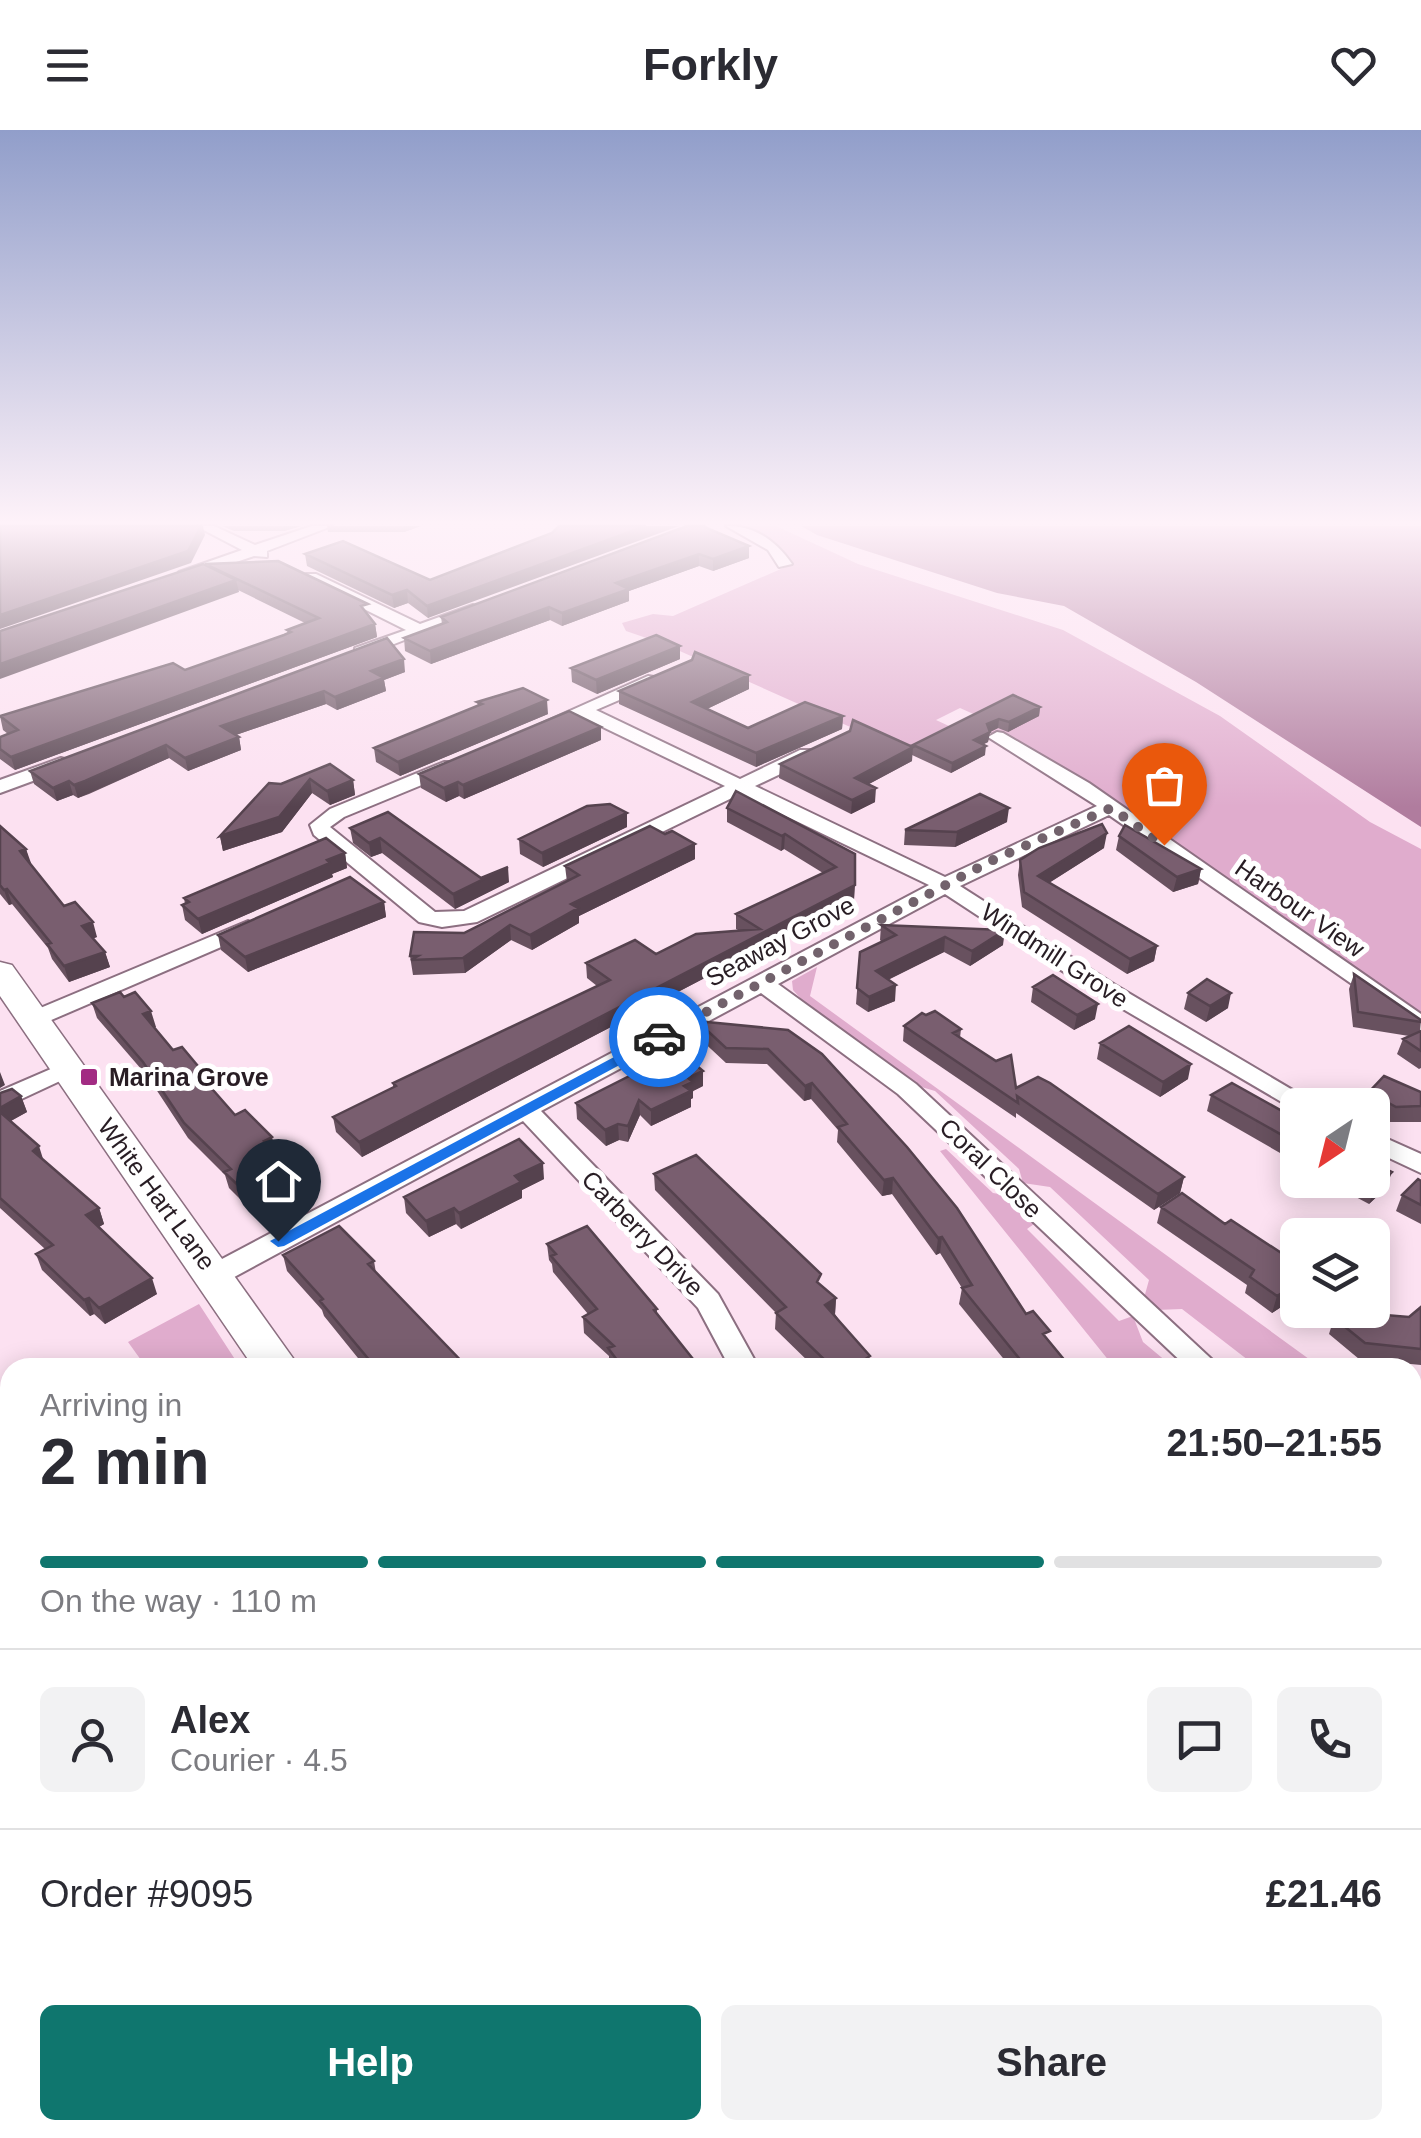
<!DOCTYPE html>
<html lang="en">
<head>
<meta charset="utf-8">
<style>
	body { margin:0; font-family:Helvetica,sans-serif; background:#f2f2f3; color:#2b2b33; height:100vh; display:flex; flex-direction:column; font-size:38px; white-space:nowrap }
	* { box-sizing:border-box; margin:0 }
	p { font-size:32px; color:#7c7c81 }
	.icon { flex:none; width:55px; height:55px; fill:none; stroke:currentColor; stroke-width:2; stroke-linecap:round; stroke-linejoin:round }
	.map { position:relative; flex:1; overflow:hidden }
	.panel { position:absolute; left:0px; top:1228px; width:1422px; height:782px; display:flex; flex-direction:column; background:#fff; border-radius:30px 30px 0 0; box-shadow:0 5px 25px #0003 }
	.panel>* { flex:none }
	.needle { width:65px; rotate:215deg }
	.controls { position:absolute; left:1280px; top:958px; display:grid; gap:20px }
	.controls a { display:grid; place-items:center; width:110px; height:110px; border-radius:15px; background:#fff; box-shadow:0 5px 25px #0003; font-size:50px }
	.pin { position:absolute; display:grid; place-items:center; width:85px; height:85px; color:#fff; margin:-102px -42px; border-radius:50% 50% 50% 0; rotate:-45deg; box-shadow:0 0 10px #0007 }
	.pin .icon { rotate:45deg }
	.courier { position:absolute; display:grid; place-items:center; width:100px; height:100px; margin:-50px; border:8px solid #1a73e8; border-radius:50%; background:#fff; color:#222; box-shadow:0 2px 12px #0007 }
	.head em { font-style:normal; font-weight:700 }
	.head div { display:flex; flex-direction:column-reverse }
	.head { display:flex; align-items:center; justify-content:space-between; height:170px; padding:0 40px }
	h1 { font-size:65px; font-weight:700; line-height:75px }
	.bar { display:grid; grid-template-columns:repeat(4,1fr); gap:15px 10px; align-content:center; height:120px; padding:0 40px }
	.bar i { height:12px; border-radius:8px; background:#e1e1e2 }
	.bar .active { background:#0f766e }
	.bar p { grid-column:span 4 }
	.line { display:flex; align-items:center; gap:25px; padding:0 40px; border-top:2px solid #e1e1e2 }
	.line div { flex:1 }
	.round { display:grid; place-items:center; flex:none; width:105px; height:105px; border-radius:15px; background:#f2f2f3 }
	.cta { display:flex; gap:20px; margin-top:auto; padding:20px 40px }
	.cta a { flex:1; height:115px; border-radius:15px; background:#0f766e; color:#fff; font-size:40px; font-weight:700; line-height:115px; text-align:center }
	.cta a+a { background:#f2f2f3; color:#2b2b33 }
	header { display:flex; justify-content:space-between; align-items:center; height:130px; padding:0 40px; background:#fff; font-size:45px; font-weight:700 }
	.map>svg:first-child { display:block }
</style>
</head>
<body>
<header><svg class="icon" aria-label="menu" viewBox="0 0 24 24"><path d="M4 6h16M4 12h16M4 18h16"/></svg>Forkly<svg class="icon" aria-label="heart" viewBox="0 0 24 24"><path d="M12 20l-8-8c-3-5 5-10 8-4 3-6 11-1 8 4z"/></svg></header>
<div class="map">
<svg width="1421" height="2008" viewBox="0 0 1421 2008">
	<rect width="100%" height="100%" fill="#fce1f1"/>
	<path fill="#e0accd" d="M745,396H776L858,434L1063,500L1220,586L1370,692L1421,719V883L999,606L980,597L989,591L960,578L936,590L949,596L902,620L664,514L626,501L622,493L653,484L673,486L790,435L772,410Z
		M817,837L810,866L1320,1237H1257L1182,1179L1156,1180L1144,1168L1149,1150L1050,1057L1023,1053L1019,1039L935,961L918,956L802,870L793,860L792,851Z
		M946,1019L993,1063L1005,1065L1034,1094L1027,1099L1119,1191L1133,1186L1143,1212L1173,1237H1114L940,1021Z
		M199,1174L240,1237H146L128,1212Z"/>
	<path fill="#b07c9e" d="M801,396H1421V697L1196,552L1064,476L997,463L817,405Z"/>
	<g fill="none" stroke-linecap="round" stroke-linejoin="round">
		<g stroke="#8c6f81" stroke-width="4">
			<path id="street" d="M196,396H214L255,415L312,396H332L267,421V427L254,426L189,448H179V442L242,420Z
				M726,396C754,395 776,411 792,434L779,437L768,420Z
				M306,444H316L420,494L473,475L481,480L361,527L355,526V518L406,500L306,450Z
				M648,546L654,547V555L596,580L740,649L800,620H814V628L755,656L945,747L1097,676L988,607L997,602L1003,603L1089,653L1421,884V902L1109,685L960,756L1115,855L1318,975H1298L1297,981L1099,865L945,764L778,854L916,954L1221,1238H1188L898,964L761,863L541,981L718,1164L759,1238H730L698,1178L523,991L225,1152H205L201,1145L205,1138L929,755L740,664L477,792L442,797L419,792L314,705L310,695L330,679L444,632H458V640L344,687L330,697L435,782L464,781L725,656L582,587L543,602L534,597Z
				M61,628L68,630V638L0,663V650Z
				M248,791L259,797L256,802L42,894L34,896L22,889L26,884Z
				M67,932L75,934L79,939L75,944L0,979V961Z
				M1372,1002L1421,1024V1043L1372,1020Z
				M1421,1370V1407L1412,1410V1373Z
				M10,1528V1559L0,1563V1531Z
				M0,1626L10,1630V1665L0,1661Z
				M1239,2000H1283L1286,2008H1242Z"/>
		</g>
		<g stroke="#8c6f81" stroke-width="3">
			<path id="secondary" d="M0,832L12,835L300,1238H254L0,866Z
				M545,2000H609L612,2008H548Z"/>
		</g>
		<use href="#street" fill="#fff" fill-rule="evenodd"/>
		<use href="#secondary" fill="#fff" fill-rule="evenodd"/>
	</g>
	<path fill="#68515f" d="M222,396H301L284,401H234Z
		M327,396H421L404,402H328Z
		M687,396L749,428L713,441L699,436L629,461V471L562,496L550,490L431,534L405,521L404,508L442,494L441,487Z
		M571,397L428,488L408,473L394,478L307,436L305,424L430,450Z
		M203,434L369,487L375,494L377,507L15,640L0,629V607L8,604L3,600L0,586L185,540L288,504L287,500L305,493L238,460L239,462Z
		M387,508L405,542L384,550L386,561L337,580L326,574L236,605L239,607L241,620L188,641L169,628L89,664L78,668L73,665L57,671L34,654L30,641Z
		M680,516V529L597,564L572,552L571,538Z
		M749,559L707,579L748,598L843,586L842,599L756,637L619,574V561Z
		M477,572L548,584L400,646L376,632L374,618L478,576Z
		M1040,577L1039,586L1008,602L998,598L990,602L988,612L983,614L985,625L951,643L912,625V631L869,654L875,672L851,684L779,648L780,634L850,601L913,617V615Z
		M601,610L464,669L459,666L446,672L421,658L419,644Z
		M330,634L353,650L355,665L330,675L312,663L282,702L223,721L220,706L281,654Z
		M727,678L855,724L854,770L362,1027L336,1002L333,987L393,957V953L597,856L587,848L586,833L656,824L738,800L736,799V784L823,743L784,719L781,721L727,692Z
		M388,682L481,748L509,752L455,779L382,723L371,727L353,713L350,698Z
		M1007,692L955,717L904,715L905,700Z
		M0,696L26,719L30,734L64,776L97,807L93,808L105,822L110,837L69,852L52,829L48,818L12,774L9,775L0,764Z
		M627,697L543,737L520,724L519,709Z
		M1119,706L1201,739L1198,754L1173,762L1116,720Z
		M1104,718L1049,753L1157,816L1154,831L1127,844L1022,777L1018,745L1020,730Z
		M345,723L347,738L332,744L333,747L202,804L185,790L182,775L185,774L184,768Z
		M695,729L579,786V793L532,820L511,810L465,843L413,845L410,826L464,803L567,752L565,736Z
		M384,772L386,787L248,842L221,820L218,805Z
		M881,795L1003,815L970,836L944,822L888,850L895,871L868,882L856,874L860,822L882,812L880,810Z
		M1354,844L1421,890L1420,902L1421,901V938L1419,939L1397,924L1403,909L1409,906L1353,897L1349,859Z
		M1033,857L1095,889L1074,900L1031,872Z
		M1188,863L1228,878L1206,892L1184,879Z
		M92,873L156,897H154L173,920L205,951L235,985L275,1021L310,1065L262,1091L229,1058L225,1045L188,1008L148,947L97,888Z
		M926,885L961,899L960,908L1016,958L1184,1047L1180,1063L1154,1080L1016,983V988L903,911L904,896Z
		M697,891L788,900L1071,1238H1011L959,1174L962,1158L940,1123L936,1125L892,1064L882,1066L837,1012L838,1000L811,969L804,971L767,934L726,933L697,906Z
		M1100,913L1188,949L1160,967L1097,929Z
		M703,956L693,961V968L691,969V977L651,996L640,985L628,1012L619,1010L606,1016L577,989L576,973Z
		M1369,962H1421V992H1390L1372,982V975H1364Z
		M0,963L21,966L27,982L11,991L44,1030L99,1078L104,1094L99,1097L157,1164L105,1194L94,1184L90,1186L42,1140L36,1124L45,1119L0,1078Z
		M1211,965L1298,990V1028L1294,1031L1207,981Z
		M654,1044L820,1155L836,1168L835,1184L871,1238H815L775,1199L776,1183L655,1060Z
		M544,1049L522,1060V1068L461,1099L456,1094L429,1107L406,1083L404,1067Z
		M1324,1050H1372L1386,1058L1369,1074Z
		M1421,1051V1094L1396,1081L1402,1065Z
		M1161,1077L1225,1094L1298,1134V1166L1272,1183L1245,1163L1247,1155L1157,1093Z
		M547,1114L657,1179V1184L693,1238H612L609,1234V1226L584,1203L583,1187L588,1184L553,1142L552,1134L549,1130Z
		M283,1125L374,1131L376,1143L468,1238H366L324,1186L322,1180L287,1141Z
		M1421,1177V1235L1359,1229L1329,1204L1334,1188L1385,1185L1409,1187Z
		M1412,1862L1421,1868V1960L1412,1954Z
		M683,2000H796L795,2008H688Z
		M1068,2000H1184V2008H1073Z"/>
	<path fill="#55424e" d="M201,396H203L205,405L191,433L0,499V485Z
		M284,396H301L284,401Z
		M403,396H421L404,402Z
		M646,396H679L428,488L427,476Z
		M749,416V428L713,441V429Z
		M699,424V436L629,461V471L562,496V483L616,453Z
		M236,450L239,462L0,549V534Z
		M407,460L408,473L394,478L392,465Z
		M549,477L550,490L431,534L430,521Z
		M375,494L377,507L15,640L11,627Z
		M680,516V529L597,564L596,550Z
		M404,529L405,542L384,550L386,561L337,580L335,567L371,541Z
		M749,545V559L692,586V572Z
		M324,561L326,574L224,609L221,596Z
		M547,570L548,584L400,646L398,632Z
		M1040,577L1039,586L1008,602L1009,592Z
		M843,586L842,599L756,637V623Z
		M999,589L998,598L986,604L987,594Z
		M601,597V610L464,669L463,655Z
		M990,602L988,612L973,620L974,610Z
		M239,607L241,620L188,641L185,628Z
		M166,615L169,628L78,668L74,655Z
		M986,616L985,625L951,643L952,633Z
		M913,617L912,631L854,662L855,648Z
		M310,649L312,663L282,702L223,721L220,706Z
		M353,650L355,665L330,675L327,661Z
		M69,651L73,665L57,671L53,658Z
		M458,652L459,666L446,672L444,658Z
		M876,658L875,672L851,684L852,670Z
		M1009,678L1007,692L955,717L957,702Z
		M627,683V697L543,737L542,723Z
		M1107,703L1104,718L1036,761L1038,746Z
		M785,704L784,719L781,721L782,706Z
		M380,708L382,723L371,727L369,713Z
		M695,714V729L579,786V793L532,820L530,805L571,774Z
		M26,719L31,733L24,736L20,721Z
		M345,723L347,738L332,744L333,747L202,804L198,789Z
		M508,737L509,752L455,779L453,764Z
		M1201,739L1198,754L1173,762L1177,747Z
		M855,755L854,770L362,1027L359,1012Z
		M7,759L12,774L9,775L4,760Z
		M384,772L386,787L248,842L245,827Z
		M93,792L97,807L87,811L82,796Z
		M510,795L511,810L465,843L463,828Z
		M1005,800L1003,815L970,836L972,821Z
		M945,807L944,822L875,856L876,841Z
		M1157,816L1154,831L1127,844L1130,829Z
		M105,822L110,837L69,852L64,836Z
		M896,855L895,871L868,882L869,867Z
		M1231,863L1228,878L1206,892L1210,876Z
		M1098,874L1095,889L1074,900L1077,885Z
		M151,881L156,897L147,900L143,884Z
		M1191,934L1188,949L1160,967L1163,952Z
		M703,941V956L693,961V968L691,969V977L651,996V980L684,956L688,948Z
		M0,942L5,955L0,958Z
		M812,953L811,969L804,971L805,956Z
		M21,966L27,982L3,995L0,986V978Z
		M639,970L640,985L628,1012V996Z
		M618,994L619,1010L606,1016L605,1000Z
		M272,1007L276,1023L264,1011Z
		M39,1016L44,1032L33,1021Z
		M543,1033L544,1049L522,1060V1068L461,1099L459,1083L515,1046Z
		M1392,1042L1386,1058L1369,1074L1375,1058Z
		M1184,1047L1180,1063L1154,1080L1158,1064Z
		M893,1048L892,1064L882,1066L884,1050Z
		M306,1049L310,1065L262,1091L259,1075Z
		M99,1078L104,1094L92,1101L86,1085Z
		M454,1078L456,1094L429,1107L426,1091Z
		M942,1107L940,1123L936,1125L938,1108Z
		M152,1148L157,1164L105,1194L99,1178Z
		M1298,1153V1166L1272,1183L1277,1166Z
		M89,1168L94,1184L90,1186L84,1170Z
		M836,1168L835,1184L825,1175Z
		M693,1229V1238H680V1235Z
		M10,1379V1398L0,1403V1383Z
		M10,1479V1498L0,1503V1483Z
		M10,1748V1773L0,1784V1759Z
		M10,1809V1821L0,1832V1820Z
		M1,1875L10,1889L0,1898V1876Z
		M0,1960L10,1976V1979L0,1987Z"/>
	<path fill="#795e6f" stroke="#55424e" stroke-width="2.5" d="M0,396H201L188,421L0,485Z
		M559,396H646L427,476L407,460L392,465L305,424L343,411L430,450L552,403Z
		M687,396H704L709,399L749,416L713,429L699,424L616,453L629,459L562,483L549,477L430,521L404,508L447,492L441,487Z
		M278,431L368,474L361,476L375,494L11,627L0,619V607L18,600L0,586L173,533L185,540L284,505L291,502L287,500L319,488L205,434Z
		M203,434L236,450L0,534V501Z
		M656,505L680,516L596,550L571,538Z
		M387,508L404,529L371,541L384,548L335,567L324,561L221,596L239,607L185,628L166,615L85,651L74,655L69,651L53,658L30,641Z
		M695,522L749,545L692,572L748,598L805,572L843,586L756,623L619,561L692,530Z
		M523,558L547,570L398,632L374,618L482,574L477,572Z
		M1013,565L1040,577L1009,592L999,589L987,594L990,602L974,610L986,616L952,633L913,615Z
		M569,581L601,597L463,655L458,652L444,658L419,644Z
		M853,590L913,617L855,648L876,658L852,670L780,634L850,601Z
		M330,634L353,650L327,661L310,649L279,687L220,706L269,653L281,654Z
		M736,661L855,724V755L359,1012L333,987L396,956L393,953L610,850L586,833L635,810L656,824L696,804L760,799L736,784L836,737L785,704L782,706L727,678Z
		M980,664L1009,678L957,702L905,700Z
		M610,674L627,683L542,723L519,709L587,676Z
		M388,682L481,748L508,737L453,764L380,708L369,713L350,698Z
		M1102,694L1107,703L1038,746L1157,816L1130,829L1024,762L1020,730L1039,718Z
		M1125,695L1201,739L1177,747L1119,706Z
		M0,696L26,719L20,721L64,776L75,772L93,792L82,796L105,822L64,836L47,814L51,813L7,759L4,760L0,755Z
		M650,696L665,704L672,701L695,714L571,774L578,778L530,805L510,795L463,828L411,830L418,826H410L414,802L464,803L579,745L565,736Z
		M326,708L345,723L327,730L330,733L198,789L182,775L189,772L184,768Z
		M350,747L384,772L245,827L218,805Z
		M881,795L1005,800L972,821L945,807L876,841L896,855L869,867L857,858L860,822L896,805Z
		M1354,844L1421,890V892L1358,882Z
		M1053,845L1098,874L1077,885L1033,857Z
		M1207,849L1231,863L1210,876L1188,863Z
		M120,862L124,867L135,862L151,881L143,884L173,920L182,917L203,942L199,944L235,985L245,980L272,1007L264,1011L306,1049L259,1075L224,1042L231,1039L184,993L143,932L92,873Z
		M935,881L961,899L953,903L996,931L1011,925L1016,958L1038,947L1050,953L1184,1047L1158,1064L1017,966L1018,973L904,896L922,883L926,885Z
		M697,891L788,900L822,924L907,1017L957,1078L1026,1184L1033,1181L1050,1201L1043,1204L1071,1238H1027L962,1158L972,1155L942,1107L938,1108L893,1048L884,1050L838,997L847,994L812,953L805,956L768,919L726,918Z
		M1129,896L1191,934L1163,952L1100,913Z
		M1421,901V921L1403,909Z
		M679,921L703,941L688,948L693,952L684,956L691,961L651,980L639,970L628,996L618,994L605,1000L576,973Z
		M1384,946L1421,962V976L1396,977L1369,962Z
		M1232,953L1298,990V1014L1211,965Z
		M12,959L21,966L0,978V963Z
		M0,982L39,1016L33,1021L99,1078L86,1085L152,1148L99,1178L89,1168L84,1170L36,1124L53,1115L0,1068Z
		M519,1009L543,1033L515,1046L521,1052L459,1083L454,1078L426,1091L404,1067Z
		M696,1025L821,1144L817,1152L836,1168L825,1175L870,1226L864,1230L871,1238H821L828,1233L776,1183L786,1177L654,1044Z
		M1372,1032L1392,1042L1375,1058L1360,1050H1372Z
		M1418,1049L1421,1051V1075L1402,1065Z
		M1182,1063L1225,1094L1231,1090L1298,1134V1153L1277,1166L1250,1147L1254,1140L1161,1077Z
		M339,1096L374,1131L368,1134L468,1238H376L320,1171L323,1169L283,1125Z
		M587,1096L657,1179L654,1180L693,1229L680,1235L682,1238H623L608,1218L614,1216L583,1187L597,1179L551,1126L556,1124L547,1114Z
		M1372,1177L1385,1185L1409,1187L1421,1177V1219L1365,1213L1334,1188L1345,1180H1372Z
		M0,1294L10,1324V1334L7,1335L10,1344V1379L0,1383Z
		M10,1432V1479L0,1483V1437Z
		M1421,1649V1802L1415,1815L1412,1813V1666Z
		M0,1702L10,1709V1748L0,1759Z
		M0,1795L10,1803V1809L0,1820Z
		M1412,1862L1421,1868V1940L1412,1934Z
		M350,2000H406L408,2008H333Z
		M690,2000H795L792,2003L795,2008H693Z
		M1081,2000H1184L1186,2003L1181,2008H1087Z"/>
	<linearGradient id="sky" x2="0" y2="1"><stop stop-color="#919eca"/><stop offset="0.58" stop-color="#fef2f9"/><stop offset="1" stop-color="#fef2f9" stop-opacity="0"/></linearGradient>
	<rect width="1421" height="677" fill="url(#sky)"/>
	<path fill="#1a73e8" d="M659,903L667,907L664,911L284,1116L278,1117L270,1111Z"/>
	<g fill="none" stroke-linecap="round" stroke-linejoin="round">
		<path stroke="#72626c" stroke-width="10" stroke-dasharray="0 18" d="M659,907L991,731L1111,678L1164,715"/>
	</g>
	<rect fill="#a22b83" stroke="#fff" stroke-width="4" x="79" y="937" width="20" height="20" rx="5"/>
	<g text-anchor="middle" stroke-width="10" stroke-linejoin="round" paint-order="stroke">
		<g font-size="25" fill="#281d24" stroke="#fff">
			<text transform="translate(1300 778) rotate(35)" y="9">Harbour View</text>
			<text transform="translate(780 811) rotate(-28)" y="9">Seaway Grove</text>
			<text transform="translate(1055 825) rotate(33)" y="9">Windmill Grove</text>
			<text transform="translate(991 1038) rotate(44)" y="9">Coral Close</text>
			<text transform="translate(157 1064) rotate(54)" y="9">White Hart Lane</text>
			<text transform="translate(643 1103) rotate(46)" y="9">Carberry Drive</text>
		</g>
		<g font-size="25" font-weight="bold" fill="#281d24" stroke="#fff" text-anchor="start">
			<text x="109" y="956">Marina Grove</text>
		</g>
	</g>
</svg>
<div class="controls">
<a><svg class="needle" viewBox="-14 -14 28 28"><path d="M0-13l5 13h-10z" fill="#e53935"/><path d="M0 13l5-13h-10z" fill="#7c7c81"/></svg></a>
<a><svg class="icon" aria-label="layers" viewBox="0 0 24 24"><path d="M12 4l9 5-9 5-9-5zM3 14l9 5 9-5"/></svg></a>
</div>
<div class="pin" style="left:1164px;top:715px;background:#ea580c"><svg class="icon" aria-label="bag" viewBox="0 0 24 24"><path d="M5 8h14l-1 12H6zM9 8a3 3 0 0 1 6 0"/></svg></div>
<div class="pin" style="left:278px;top:1111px;background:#1f2937"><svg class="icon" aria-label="home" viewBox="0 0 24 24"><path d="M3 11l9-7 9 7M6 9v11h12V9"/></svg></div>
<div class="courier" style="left:659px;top:907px"><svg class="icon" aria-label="car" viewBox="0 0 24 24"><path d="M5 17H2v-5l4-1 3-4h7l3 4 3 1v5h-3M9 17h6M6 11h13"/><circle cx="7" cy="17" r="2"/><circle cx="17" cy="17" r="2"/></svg></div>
<section class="panel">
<div class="head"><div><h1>2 min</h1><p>Arriving in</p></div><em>21:50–21:55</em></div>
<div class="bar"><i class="active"></i><i class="active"></i><i class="active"></i><i></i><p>On the way · 110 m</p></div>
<div class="line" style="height:180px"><a class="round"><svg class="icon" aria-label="person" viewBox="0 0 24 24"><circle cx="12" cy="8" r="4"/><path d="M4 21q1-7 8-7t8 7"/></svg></a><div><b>Alex</b><p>Courier · 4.5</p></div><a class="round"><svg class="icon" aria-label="chat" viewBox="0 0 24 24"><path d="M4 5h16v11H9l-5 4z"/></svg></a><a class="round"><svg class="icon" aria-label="phone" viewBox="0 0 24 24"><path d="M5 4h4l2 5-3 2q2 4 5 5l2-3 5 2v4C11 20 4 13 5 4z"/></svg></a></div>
<div class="line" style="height:130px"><div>Order #9095</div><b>£21.46</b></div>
<div class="cta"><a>Help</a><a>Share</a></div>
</section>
</div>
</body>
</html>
